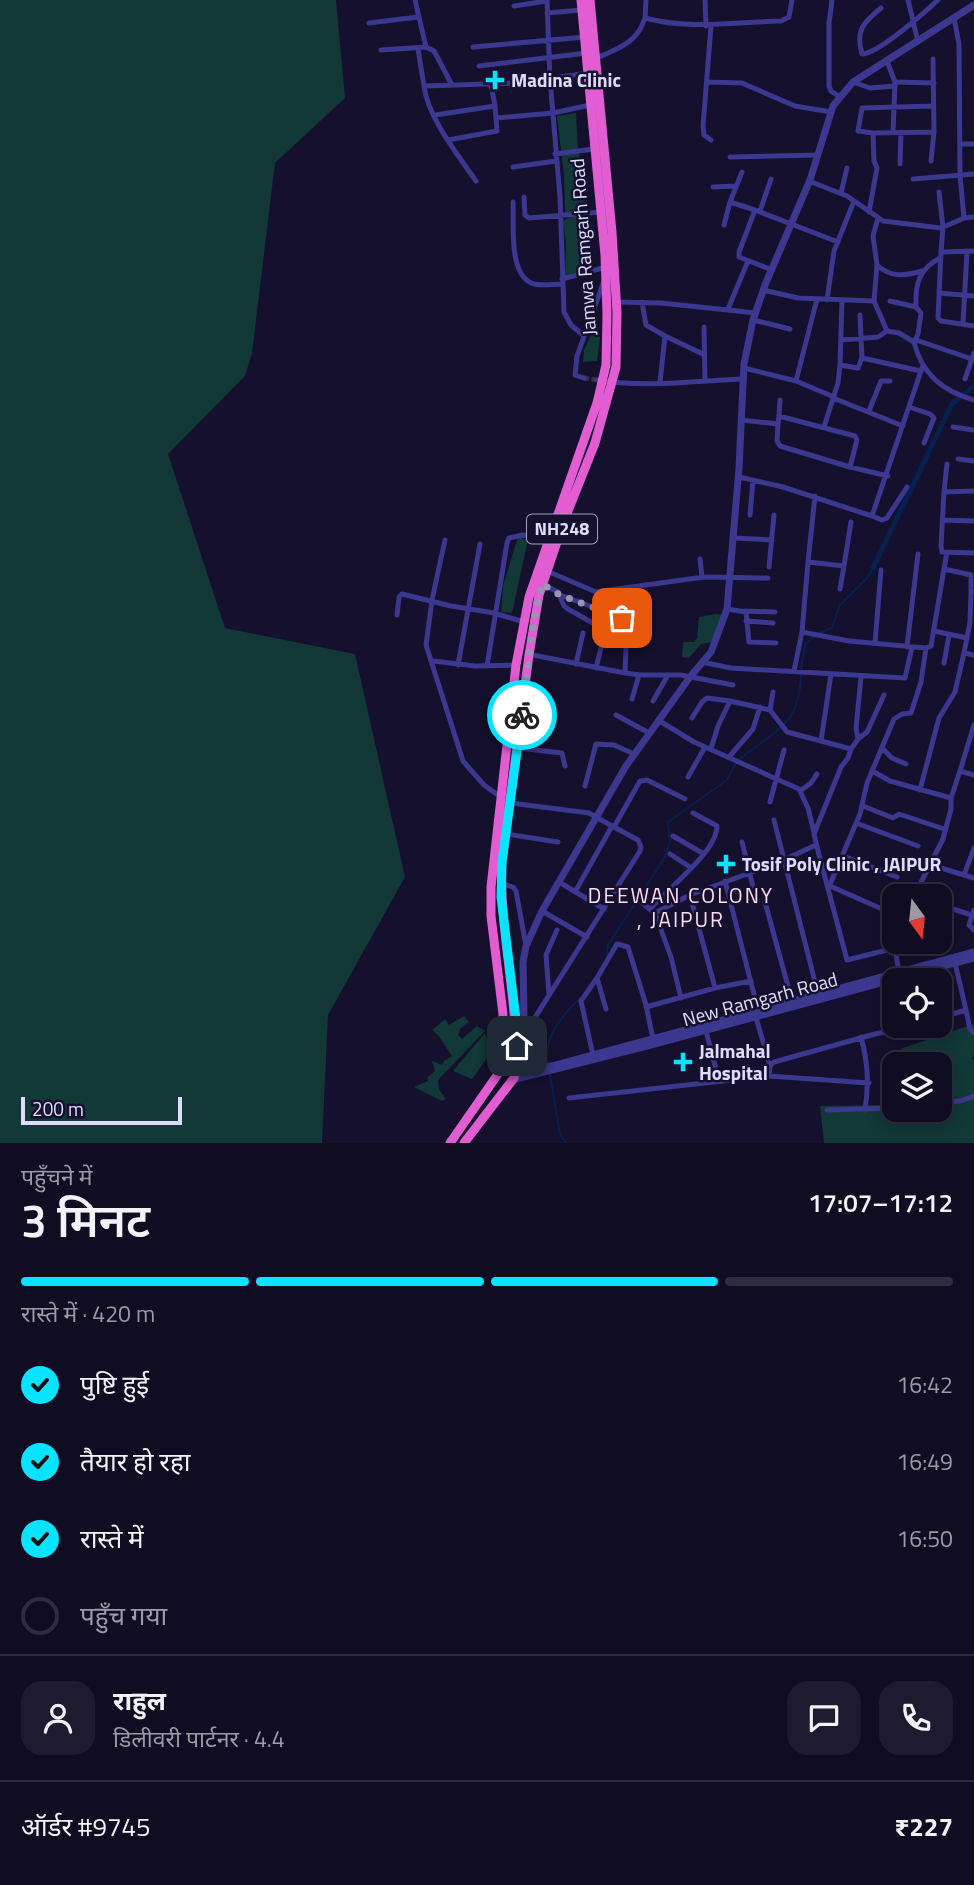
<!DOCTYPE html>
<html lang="hi">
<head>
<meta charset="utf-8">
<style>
	body { margin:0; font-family:"Titillium Web","Noto Sans Devanagari",sans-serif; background:#1e1a2f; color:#f1f3f6; height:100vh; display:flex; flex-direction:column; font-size:26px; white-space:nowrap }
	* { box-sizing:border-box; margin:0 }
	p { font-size:23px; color:#9c9ba5 }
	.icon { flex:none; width:38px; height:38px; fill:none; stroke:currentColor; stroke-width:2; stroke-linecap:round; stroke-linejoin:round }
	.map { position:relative; height:1143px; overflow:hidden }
	.sheet { display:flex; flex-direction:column; background:#100c22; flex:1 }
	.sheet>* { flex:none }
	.needle { width:46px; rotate:165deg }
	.tools { position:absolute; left:882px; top:884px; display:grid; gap:14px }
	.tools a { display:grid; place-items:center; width:70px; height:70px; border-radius:14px; background:#100c22; box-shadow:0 4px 18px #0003,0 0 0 2px #302c40; font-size:35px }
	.scale { position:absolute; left:21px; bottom:18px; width:161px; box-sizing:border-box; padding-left:7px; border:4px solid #e0dcff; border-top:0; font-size:19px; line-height:24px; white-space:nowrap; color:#e0dcff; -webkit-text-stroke:5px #15102d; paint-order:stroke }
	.pin { position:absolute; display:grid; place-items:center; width:60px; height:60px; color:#fff; margin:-30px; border-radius:14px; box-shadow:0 4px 10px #0006 }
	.courier { position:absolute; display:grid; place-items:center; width:70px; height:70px; margin:-35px; border:5px solid #08e4ff; border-radius:50%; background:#fff; color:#222; box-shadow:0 2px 9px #0007 }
	.summary em { font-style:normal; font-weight:600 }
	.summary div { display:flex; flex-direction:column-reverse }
	.summary { display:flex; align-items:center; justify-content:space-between; height:119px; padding:0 21px }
	h1 { font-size:46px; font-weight:600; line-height:52px }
	.bar { display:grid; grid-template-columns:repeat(4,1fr); gap:10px 7px; align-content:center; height:84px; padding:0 21px }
	.bar i { height:9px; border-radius:5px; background:#302c40 }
	.bar .active { background:#08e4ff }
	.bar p { grid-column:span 4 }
	.line { display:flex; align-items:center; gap:18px; padding:0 21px; border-top:2px solid #302c40 }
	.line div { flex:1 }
	.round { display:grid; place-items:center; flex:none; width:74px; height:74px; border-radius:21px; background:#1e1a2f }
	ol { padding:0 21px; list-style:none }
	li { display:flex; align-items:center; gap:21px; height:77px }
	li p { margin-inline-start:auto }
	li .icon { padding:7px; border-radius:50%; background:#08e4ff; color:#111; stroke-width:4 }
	li:last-child { color:#9c9ba5 }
	li i { width:38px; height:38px; border:4px solid #302c40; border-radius:50% }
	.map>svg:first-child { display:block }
</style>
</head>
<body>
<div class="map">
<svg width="974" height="1143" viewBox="0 0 974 1143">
	<rect width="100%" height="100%" fill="#15102d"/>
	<path fill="#123837" d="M0,0H336L345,98L275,163L252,353L245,376L168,454L225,628L355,654L405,877L328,1015L322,1143H0Z
		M576,113L578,149L583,174L584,212L565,213L564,175L557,116Z
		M585,215L588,268L565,276L566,243L563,221L568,218Z
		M596,325L598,326L600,338L597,361L583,362L584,350Z
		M518,537L528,540L512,613L501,612L503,586Z
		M715,614L725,615L713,642L701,644L689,658L682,657L683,642H694L697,638L699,617Z
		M464,1016L469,1022L460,1029L458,1035L462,1039L477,1026L485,1031L438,1080L439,1089L446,1099L442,1101L414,1087L428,1081L427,1078L435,1071L432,1061L442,1065L444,1061L452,1056L438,1035L432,1030L445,1019L449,1025Z
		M974,1024V1055L972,1059L974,1060V1143H824L820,1106L880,1105L894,1066V1110H940V1064H895L900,1049Z
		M485,1033L493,1050L472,1079L453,1071Z"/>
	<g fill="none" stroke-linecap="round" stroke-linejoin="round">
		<path stroke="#07214f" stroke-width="2" d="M820,633L832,628L840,605L867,578L873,568
			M801,670L805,644L815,636
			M740,759C774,730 799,728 801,675
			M607,955L608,945L665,857L670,842L668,822L727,780L736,763
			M548,1065C542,1038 562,1016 580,998
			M550,1074L560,1134L566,1143"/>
		<path stroke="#07214f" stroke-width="5" d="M873,568L952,404L974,386"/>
		<path stroke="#332f4c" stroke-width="5" stroke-dasharray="5 2.5" stroke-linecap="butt" d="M584,378L597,380"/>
		<path stroke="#3c388f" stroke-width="5" d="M547,0L550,79L560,197L564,312L571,325L584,336
			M646,0L645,18C690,30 734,22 781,21L789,17L792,0
			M705,0L706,26
			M832,0L829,23V86L831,91L840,97
			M908,0L918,42
			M514,6L547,1
			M881,8C864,22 855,30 862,54C878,54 925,12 938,0
			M547,13L581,10
			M954,18L959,44L960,175L964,218L974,217
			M369,23L418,17
			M711,26L703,126L704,135L711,140
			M426,47L434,51L452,85
			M473,47L585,37
			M418,49L424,86L518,83L588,73
			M381,50L426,47L415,0
			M597,58C619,48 637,43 645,18
			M887,61L895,82L934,83
			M479,66L586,53
			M708,82L742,83L795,106L831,112
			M853,82L870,88L895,86
			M491,84L495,106
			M424,86C428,118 458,155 476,181
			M435,115L495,106L497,131L448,140
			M497,118L553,113L590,105
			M893,132L895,82
			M873,133L858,131L862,108L933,106
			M960,144H974
			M555,154L594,149
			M730,157L818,155
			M931,161L934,132L933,59
			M900,164L901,132
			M513,167L556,161
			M913,179L974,174
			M809,181L847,196L883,221L941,228L964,218
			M713,187L736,186
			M939,192L943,227L941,252L974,251
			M841,193L847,168
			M524,197L525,215L529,218L602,212
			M513,202C514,224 508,277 534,284C543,286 553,284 562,284
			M730,202L755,210
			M760,211L771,179
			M869,212L877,168L874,161L873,133L934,132
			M724,225L730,202L742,172
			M941,252L938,318L941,321L974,326
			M877,265C891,278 904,276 922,271
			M772,270L739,257V252L755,210L838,242
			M562,279L606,267
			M763,290L798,298L874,301L887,331L899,333L914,342C922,374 942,391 974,400
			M939,293L974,296
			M827,300L834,251L854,201
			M874,301L877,265L873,236L878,218
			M890,301L916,307
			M616,302L661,303L756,313
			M642,302L646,325L665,336
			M728,309L748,261
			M860,315L862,358L921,371
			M753,320L790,329
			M963,324L967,251
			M704,327L705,381
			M841,340L878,337L887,331
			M916,340L972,359
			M914,342L918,334L921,313L916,307C915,284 919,269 940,258
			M840,365L858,368L862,358
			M744,368L796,381L817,299
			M584,378L575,375L577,356L604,281
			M965,379L974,353
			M597,380C644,388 696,381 743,379
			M796,381L834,397
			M660,382L665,336L703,354
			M833,398L903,426
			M909,407L930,414L934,418L924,443
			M869,411L881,381H890
			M779,416L780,400
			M741,420L778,424L779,416L855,436L857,440L850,467L780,446L777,441L778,424
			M824,427L838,383L840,365L842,300
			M953,427L974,430
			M958,459L974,461
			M850,467L888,476
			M739,477L783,487L872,516L923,365
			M974,491L944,492L941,546L942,552L974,553
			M944,492L947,464
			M815,496L808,562L844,566L851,522
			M750,515L753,480
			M872,516L882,520L887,518L907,487
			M942,520L974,521
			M734,538L772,540
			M445,540L432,600L426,645L463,761L484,785L502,798
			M947,552L944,569L971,575V592
			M700,559L702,577
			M808,562L802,632L849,641L926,648
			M769,567L774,515
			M547,571L624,604
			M840,589L844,566
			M595,592L704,577L768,578
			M974,592H971L970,622L964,653L974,655
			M560,595L623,618
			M727,609L746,612L749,642L776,643
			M745,611L775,612
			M397,615L399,597L402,594L451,606L494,613L524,622
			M746,621L773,623
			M934,631L967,638
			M875,643L881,570
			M907,647L918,554
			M528,654L625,673L626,648L623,640L568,609L564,606L558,592L542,584
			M433,661L475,666L516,665
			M702,662L731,668L905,678L912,647
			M944,663L949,635
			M576,664L583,633
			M458,665L480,544
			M487,666L507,543L509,538L523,535L547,541
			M596,668L603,640
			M794,671L802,632
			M625,673L641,675H681L733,685
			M831,674L821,741L851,749L848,758L841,767L814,834L818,851L847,960L895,948L899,972
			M632,699L639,675
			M653,701L668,675
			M770,710L773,692
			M616,715L649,733
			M692,718L702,702L707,698L730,701
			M658,720L694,742L799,789L808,808L814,832
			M858,739L856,728L861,677
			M518,748L562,753L565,766
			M711,749L718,726L730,701L770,710L787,732L821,741
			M851,749L858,739L867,732L884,695
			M883,749L892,758L906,764
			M729,757L753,729L760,707
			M960,771L974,725
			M874,772L890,781L951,798
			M688,777L705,747
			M585,786L596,744L614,745L634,754
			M920,790L939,718L955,692L964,653
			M800,791L811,783L817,774
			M770,802L784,750
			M511,803L589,813L612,826
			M863,806L893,818L899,814L944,829
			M774,820L818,994
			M856,823L918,846
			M506,834L558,842
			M673,836L704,854
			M742,842L757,903
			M974,848L964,875L974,878
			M670,854L690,867
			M843,856L897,877
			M931,865L964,875
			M725,881L758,1010
			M559,882L604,909
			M501,883L513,887L516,891L526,946
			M830,886L882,909
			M828,889L860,814L867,783L894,719L902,714L911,713L921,682L926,648L931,646L944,569
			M575,892L612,826L614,827
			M690,895L715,988
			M914,896L943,839L951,809V798L960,771L974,775
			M641,902L652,911
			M765,902L792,1001
			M940,905L972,915
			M650,909C667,889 717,852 717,826L693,813
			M974,910L969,925L974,930
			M542,911L587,937
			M883,979L894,1025
			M549,994L546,955L557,930
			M681,998L671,957L655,913L690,895L779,862L816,845
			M646,1007L715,988L751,981
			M606,1009L597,978L617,944L628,947L646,1005L653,1039
			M966,1010L970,1029L974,1033
			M755,1014L770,1066
			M940,1018L966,1010L955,963
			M706,1031L719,1081
			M861,1037C868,1063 869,1083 865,1110
			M517,1046L640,851L641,847L638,840L614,827L640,781L647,780L685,799
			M593,1055L581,1001L597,978
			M769,1076L869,1083
			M569,1098L769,1076L770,1066L774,1062L875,1034L912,1026
			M940,1103L960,1101L974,1096
			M827,1110L894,1108"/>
		<path stroke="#3c388f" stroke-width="7" d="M517,1034L524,1019L523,962L526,946L542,911L626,766L690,677L711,652L727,609L739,468L744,364L753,320L765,285L810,180L833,106L853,82L974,5
			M517,1065L536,1069L556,1065L974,952
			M512,1080L647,1046L974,958"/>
		<path stroke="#e25dd2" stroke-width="9" d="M516,1061C517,994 499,929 502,862L529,655L539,595L564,521L595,443L616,367L617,313L612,232L590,0
			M501,1064L503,1014L491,916V887L516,665L529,597L597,403L606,365L607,314L605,255L581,0
			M450,1143L498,1074L501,1064L509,1057L515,1058L517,1065L514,1078L464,1143"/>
	</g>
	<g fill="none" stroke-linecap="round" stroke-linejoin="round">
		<path stroke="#9995b6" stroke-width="7" stroke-dasharray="0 12.6" d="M522,715L533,626L542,584L560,595L622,618"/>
		<path stroke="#08e4ff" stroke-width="9" d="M517,1046V1027L501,897L502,862L522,715"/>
	</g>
	<g fill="#08e4ff" stroke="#15102d" stroke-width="2.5">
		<path d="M491.5 69.5h7v7h7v7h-7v7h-7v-7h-7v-7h7z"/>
		<path d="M722.5 853.5h7v7h7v7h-7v7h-7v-7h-7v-7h7z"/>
		<path d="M679.5 1051.5h7v7h7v7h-7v7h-7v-7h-7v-7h7z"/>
	</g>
	<g text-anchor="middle" stroke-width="5" stroke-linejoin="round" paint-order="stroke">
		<rect fill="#15102d" stroke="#a39fc0" stroke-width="2" x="527" y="514.5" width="70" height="29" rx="5"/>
		<g font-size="18" font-weight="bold" fill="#e0dcff">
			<text x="562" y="535">NH248</text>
		</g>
		<g font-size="19" font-weight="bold" fill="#e0dcff" stroke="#15102d" text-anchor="start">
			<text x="511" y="87">Madina Clinic</text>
			<text x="742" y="871">Tosif Poly Clinic , JAIPUR</text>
			<text x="699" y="1058">Jalmahal<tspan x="699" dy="22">Hospital</tspan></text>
		</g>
		<g font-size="19" fill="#e0dcff" stroke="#15102d">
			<text transform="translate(583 247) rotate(-94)" y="7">Jamwa Ramgarh Road</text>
			<text transform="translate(760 999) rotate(-15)" y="7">New Ramgarh Road</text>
		</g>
		<g font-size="21" letter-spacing="2" fill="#ffdef3" stroke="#15102d">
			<text x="681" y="903">DEEWAN COLONY<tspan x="681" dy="24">, JAIPUR</tspan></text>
		</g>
	</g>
</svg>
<div class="tools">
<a><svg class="needle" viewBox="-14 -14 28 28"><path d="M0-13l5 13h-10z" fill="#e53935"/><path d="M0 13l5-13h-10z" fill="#9c9ba5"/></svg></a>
<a><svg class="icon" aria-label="locate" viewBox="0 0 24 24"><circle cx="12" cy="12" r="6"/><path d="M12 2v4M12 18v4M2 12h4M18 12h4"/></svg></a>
<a><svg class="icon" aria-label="layers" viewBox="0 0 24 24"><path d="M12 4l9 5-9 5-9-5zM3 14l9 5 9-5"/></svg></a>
</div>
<div class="scale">200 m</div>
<div class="pin" style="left:622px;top:618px;background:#ea580c"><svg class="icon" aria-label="bag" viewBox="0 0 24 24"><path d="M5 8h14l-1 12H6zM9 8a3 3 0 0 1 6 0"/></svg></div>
<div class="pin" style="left:517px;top:1046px;background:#1f2937"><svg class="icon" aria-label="home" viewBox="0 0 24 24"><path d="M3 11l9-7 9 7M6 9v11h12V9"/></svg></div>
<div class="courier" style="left:522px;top:715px"><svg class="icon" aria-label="bike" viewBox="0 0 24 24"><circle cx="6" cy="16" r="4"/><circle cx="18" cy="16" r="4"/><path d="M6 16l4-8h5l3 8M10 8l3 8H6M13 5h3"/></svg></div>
</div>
<section class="sheet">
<div class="summary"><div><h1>3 मिनट</h1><p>पहुँचने में</p></div><em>17:07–17:12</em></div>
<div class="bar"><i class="active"></i><i class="active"></i><i class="active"></i><i></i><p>रास्ते में · 420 m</p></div>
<ol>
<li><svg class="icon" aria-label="check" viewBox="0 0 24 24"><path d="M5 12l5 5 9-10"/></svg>पुष्टि हुई<p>16:42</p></li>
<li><svg class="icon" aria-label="check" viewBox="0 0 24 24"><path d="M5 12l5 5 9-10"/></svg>तैयार हो रहा<p>16:49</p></li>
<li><svg class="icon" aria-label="check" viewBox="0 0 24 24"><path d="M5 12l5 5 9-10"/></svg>रास्ते में<p>16:50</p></li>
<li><i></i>पहुँच गया</li>
</ol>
<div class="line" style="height:126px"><a class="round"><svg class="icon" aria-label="person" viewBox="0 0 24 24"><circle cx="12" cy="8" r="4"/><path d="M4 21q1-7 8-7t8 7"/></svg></a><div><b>राहुल</b><p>डिलीवरी पार्टनर · 4.4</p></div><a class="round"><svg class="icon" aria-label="chat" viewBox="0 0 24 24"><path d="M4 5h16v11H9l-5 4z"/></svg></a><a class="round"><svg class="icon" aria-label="phone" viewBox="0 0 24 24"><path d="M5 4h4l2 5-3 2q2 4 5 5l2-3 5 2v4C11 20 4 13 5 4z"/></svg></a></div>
<div class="line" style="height:91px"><div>ऑर्डर #9745</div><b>₹227</b></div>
</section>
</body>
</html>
